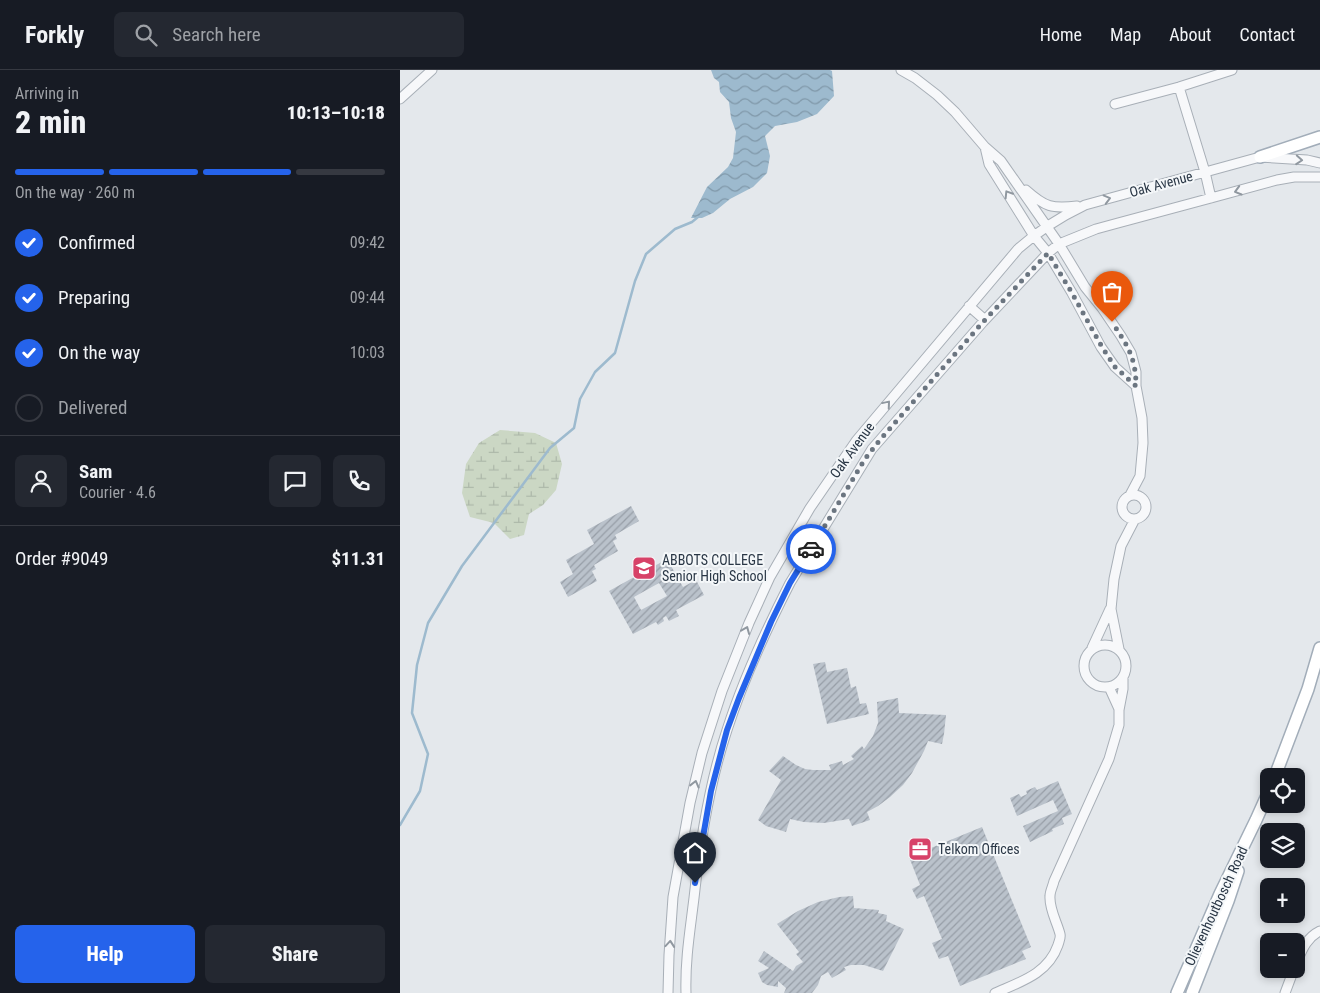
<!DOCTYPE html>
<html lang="en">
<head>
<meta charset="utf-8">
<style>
	body { margin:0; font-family:"Roboto Condensed",sans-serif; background:#242831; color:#f1f3f6; height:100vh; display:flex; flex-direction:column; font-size:19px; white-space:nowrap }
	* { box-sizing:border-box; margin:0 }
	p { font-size:16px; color:#9ea1a6 }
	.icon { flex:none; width:28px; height:28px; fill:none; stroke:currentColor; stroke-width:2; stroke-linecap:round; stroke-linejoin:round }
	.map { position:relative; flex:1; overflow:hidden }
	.sheet { display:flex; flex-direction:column; background:#171b24; width:400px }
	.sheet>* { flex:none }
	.tools { position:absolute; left:860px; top:698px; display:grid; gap:10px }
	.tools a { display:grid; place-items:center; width:45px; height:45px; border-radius:8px; background:#171b24; box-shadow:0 2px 8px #0003; font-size:25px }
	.pin { position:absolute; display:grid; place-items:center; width:42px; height:42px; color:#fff; margin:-51px -21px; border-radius:50% 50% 50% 0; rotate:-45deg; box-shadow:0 0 5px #0007 }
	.pin .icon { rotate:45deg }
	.courier { position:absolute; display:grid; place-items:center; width:50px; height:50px; margin:-25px; border:4px solid #2563eb; border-radius:50%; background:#fff; color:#222; box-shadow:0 1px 6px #0007 }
	.head em { font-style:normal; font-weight:800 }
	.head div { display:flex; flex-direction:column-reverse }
	.head { display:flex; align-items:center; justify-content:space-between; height:85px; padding:0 15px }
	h1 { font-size:32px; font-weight:800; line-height:38px }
	.bar { display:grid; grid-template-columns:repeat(4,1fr); gap:8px 5px; align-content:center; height:60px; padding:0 15px }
	.bar i { height:6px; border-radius:4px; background:#363941 }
	.bar .active { background:#2563eb }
	.bar p { grid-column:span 4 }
	.line { display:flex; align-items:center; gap:12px; padding:0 15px; border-top:1px solid #363941 }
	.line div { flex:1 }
	.round { display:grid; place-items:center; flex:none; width:52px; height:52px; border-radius:8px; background:#242831 }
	ol { padding:0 15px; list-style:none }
	li { display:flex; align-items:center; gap:15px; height:55px }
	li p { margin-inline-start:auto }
	li .icon { padding:5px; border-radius:50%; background:#2563eb; color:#fff; stroke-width:4 }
	li:last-child { color:#9ea1a6 }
	li i { width:28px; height:28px; border:2px solid #363941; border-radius:50% }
	.cta { display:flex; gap:10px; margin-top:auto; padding:10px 15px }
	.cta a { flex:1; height:58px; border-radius:8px; background:#2563eb; color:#fff; font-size:20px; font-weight:800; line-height:58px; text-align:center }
	.cta a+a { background:#242831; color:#f1f3f6 }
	header { display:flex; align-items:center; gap:30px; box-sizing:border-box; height:70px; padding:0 25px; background:#171b24; border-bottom:1px solid #363941 }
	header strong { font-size:24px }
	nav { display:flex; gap:28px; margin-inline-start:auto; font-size:18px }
	.search { width:350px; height:45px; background:#242831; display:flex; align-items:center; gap:12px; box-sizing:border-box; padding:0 18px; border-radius:8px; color:#9ea1a6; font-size:19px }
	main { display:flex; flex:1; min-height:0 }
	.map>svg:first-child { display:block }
</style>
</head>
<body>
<header>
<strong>Forkly</strong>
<div class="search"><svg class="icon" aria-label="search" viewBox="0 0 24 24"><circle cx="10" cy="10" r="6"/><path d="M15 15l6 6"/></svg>Search here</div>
<nav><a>Home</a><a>Map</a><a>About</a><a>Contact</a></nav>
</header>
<main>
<section class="sheet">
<div class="head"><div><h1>2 min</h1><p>Arriving in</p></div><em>10:13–10:18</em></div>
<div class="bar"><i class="active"></i><i class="active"></i><i class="active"></i><i></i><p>On the way · 260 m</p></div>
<ol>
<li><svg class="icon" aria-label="check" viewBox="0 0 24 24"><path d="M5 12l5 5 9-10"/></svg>Confirmed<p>09:42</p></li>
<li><svg class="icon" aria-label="check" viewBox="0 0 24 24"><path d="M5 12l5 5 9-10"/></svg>Preparing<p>09:44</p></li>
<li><svg class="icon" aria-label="check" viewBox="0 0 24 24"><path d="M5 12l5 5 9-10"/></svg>On the way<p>10:03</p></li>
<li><i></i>Delivered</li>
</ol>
<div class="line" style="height:90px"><a class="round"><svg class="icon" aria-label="person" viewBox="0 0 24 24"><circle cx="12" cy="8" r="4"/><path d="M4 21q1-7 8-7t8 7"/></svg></a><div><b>Sam</b><p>Courier · 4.6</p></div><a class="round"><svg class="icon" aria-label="chat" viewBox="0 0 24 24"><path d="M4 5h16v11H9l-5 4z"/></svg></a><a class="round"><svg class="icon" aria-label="phone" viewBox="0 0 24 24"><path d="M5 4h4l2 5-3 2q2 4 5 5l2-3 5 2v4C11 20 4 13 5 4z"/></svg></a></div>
<div class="line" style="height:65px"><div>Order #9049</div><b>$11.31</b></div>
<div class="cta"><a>Help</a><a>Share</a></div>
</section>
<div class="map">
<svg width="920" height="923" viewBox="0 0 920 923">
	<defs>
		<pattern id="wetland-marsh" width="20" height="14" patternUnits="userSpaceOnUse" patternTransform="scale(1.25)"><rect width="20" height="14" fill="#cbd7c4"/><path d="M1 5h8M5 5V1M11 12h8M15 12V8" fill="none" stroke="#aeb9aa"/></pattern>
		<pattern id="water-waves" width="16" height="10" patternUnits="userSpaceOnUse" patternTransform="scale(1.25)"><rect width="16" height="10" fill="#9dbace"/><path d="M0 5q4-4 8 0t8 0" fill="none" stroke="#8098a9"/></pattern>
		<pattern id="building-hatch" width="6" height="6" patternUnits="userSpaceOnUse" patternTransform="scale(1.25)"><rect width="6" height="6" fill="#bac2cb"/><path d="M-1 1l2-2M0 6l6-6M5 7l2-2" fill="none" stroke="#979ea7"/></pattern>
	</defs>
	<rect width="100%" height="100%" fill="#e4e8ec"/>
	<path fill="url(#wetland-marsh)" d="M100,360L135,363L156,373L162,394L156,420L143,435L129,444L124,465L110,469L94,453L70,447L62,423L66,394L79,373Z"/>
	<path fill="url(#water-waves)" d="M311,0H430L432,1L434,26L417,44L397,52L375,56L365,66L370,86L367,103L353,117L330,129L313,143L302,148H291L307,117L328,97L333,88L336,62L331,48L329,32L320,22L319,12L314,8Z"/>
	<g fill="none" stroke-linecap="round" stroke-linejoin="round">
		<path stroke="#9dbace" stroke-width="2.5" d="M0,755L20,721L28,684L12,643L17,595L28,553L62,496L150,378L174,358L180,329L195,302L215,283L235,211L246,184L275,159L292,152L298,147"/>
	</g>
	<path fill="url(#building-hatch)" fill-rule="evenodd" d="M231,436L239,451L215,465L217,469L213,471L218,481L194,495L196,499L192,501L197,511L168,527L160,512L173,504L166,490L194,474L187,460Z
		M267,489L283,517L296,510L304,525L276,540L279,546L269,551L266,546L263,548L264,551L258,555L256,552L233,564L209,521L236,506L234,502L239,498L242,503ZM259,513L267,526L241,540L234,527Z
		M425,592L427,602L447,598L451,618L456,616L460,634L466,633L469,644L427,654L413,594Z
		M498,628L499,643L546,645L544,664L542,674L528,671L524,681L512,703L503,715L490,727L478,736L467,742L470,750L452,756L449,749L424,753L404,752L390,749L386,762L366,756L358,750L381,710L369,701L383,686L396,695L405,699L413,700H431L429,695L442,691L443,695L454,689L451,686L462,676L464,679L473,666L478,653L477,632Z
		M658,711L672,744L662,748L664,754L652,759L653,761L630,772L623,756L658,741L653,730L617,746L610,728L619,724L621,727L627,724L626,721L635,717L637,720Z
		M582,757L631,877L622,881L626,889L560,916L548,886L539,889L532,873L542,869L524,826L517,829L512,819L520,815L509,787Z
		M453,826L454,838L479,840L478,843L487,845L486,851L504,859L483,901L464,895H451L444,897L446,900L432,908L428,902L421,906L418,915L412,923H384L386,918L378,911V917L367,915L362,912L358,903L369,898L358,891L364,881L393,901L396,896L403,892L396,884L399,882L377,854L398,841L418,832L439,827Z"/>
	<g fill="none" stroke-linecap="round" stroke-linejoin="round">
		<g stroke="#a8afb7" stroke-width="11">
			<path id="minor" d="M501,0L515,8L537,25L555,42L585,77L601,91L659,174L685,217L702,238L721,266L731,283L736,302V316L742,348L743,373L740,406L730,425
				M779,17L805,102L811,128
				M0,29L32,0
				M715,34L779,17L832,0
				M585,77L589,94L634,166L648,183L672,223L701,277L715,297L736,316
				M626,120C645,137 652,139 677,136
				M569,236L585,250
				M722 437a12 12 0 1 1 24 0a12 12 0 1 1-24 0Z
				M684 596a21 21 0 1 1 42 0a21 21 0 1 1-42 0Z
				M692,578L710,539
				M719,579L711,539L714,509L721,476L735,449
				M709,617L719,639
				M896,894C902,880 906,868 920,861
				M268,923L269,885L273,827L290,733L302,683L322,621L349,553L370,507L410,438L456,371L618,179C638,161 660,147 685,135L860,87L907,90L920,93
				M286,923C285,890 290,861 294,828C300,772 309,714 327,660C343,610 366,560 390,513L472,379L583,252L648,183L659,174L696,159L718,153L811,128L877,110L894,107H920
				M595,923C620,912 648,904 658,875C659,871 661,868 660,864C657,852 649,839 650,826C650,821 653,816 654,811L709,689L719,655V640L723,619V607
				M885,923L894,899"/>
		</g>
		<g stroke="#a2adb9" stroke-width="14">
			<path id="major" d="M860,87L920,67
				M875,706L908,619L920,578
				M777,923L820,824L856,750L869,721
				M792,923L828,831L838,801"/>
		</g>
		<use href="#minor" stroke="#f7f8fa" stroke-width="9"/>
		<use href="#major" stroke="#fff" stroke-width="11"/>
	</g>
	<defs><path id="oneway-chevron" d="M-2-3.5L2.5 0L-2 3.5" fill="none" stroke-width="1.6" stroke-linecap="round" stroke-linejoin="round" transform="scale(1.25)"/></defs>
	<g stroke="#9098a0">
		<use href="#oneway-chevron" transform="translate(899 90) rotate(4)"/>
		<use href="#oneway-chevron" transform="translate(838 121) rotate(164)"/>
		<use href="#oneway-chevron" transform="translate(608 124) rotate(-122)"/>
		<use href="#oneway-chevron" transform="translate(707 129) rotate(-15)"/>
		<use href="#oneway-chevron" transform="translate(487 334) rotate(-50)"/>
		<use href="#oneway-chevron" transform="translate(346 560) rotate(-68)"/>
		<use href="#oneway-chevron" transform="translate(295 714) rotate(-76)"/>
		<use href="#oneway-chevron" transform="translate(270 874) rotate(-85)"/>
	</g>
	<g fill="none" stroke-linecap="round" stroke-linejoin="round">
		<path stroke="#6b7580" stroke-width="5" stroke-dasharray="0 9" d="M411,479L465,389L479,371L583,252L648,183L672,223L702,277L715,297L736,316C736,287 727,275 712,252"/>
		<path stroke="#2563eb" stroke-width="6" d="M295,813L311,721L327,660L339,628L371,552L390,513L411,479"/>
	</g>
	<defs>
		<g id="school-square" transform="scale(1.25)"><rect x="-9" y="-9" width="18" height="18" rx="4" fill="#d74268" stroke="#f4f7f9"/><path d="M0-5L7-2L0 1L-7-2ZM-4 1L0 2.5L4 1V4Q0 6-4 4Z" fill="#fff"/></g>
		<g id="office-square" transform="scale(1.25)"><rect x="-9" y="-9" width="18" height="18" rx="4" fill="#d74268" stroke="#f4f7f9"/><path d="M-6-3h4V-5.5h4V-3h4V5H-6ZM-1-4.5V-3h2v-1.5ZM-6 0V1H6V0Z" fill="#fff"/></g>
	</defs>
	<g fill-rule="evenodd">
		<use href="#school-square" x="244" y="498"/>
		<use href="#office-square" x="520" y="779"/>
	</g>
	<g text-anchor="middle" stroke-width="4" stroke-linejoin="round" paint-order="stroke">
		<g font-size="14" fill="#2a3746" stroke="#f4f7f9">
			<text transform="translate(761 114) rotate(-15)" y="5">Oak Avenue</text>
			<text transform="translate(452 380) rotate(-54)" y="5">Oak Avenue</text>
			<text transform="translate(816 836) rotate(-65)" y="5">Olievenhoutbosch Road</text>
		</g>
		<g font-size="14" fill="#2a3746" stroke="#f4f7f9" text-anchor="start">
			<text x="262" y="495">ABBOTS COLLEGE<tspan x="262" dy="16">Senior High School</tspan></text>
			<text x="538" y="784">Telkom Offices</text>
		</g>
	</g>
</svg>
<div class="tools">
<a><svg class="icon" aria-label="locate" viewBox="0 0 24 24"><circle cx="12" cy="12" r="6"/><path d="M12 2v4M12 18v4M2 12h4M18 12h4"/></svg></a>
<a><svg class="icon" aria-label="layers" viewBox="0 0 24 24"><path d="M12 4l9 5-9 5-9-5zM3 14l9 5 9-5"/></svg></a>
<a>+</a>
<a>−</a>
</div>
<div class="pin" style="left:712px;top:252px;background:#ea580c"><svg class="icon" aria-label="bag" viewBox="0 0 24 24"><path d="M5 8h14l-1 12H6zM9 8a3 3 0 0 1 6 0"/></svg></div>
<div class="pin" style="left:295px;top:813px;background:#1f2937"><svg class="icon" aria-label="home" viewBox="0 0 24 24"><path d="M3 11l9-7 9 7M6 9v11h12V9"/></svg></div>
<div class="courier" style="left:411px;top:479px"><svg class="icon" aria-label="car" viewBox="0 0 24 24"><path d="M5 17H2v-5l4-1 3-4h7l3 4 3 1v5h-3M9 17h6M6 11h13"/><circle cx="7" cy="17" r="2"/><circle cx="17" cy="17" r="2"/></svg></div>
</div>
</main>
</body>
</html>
